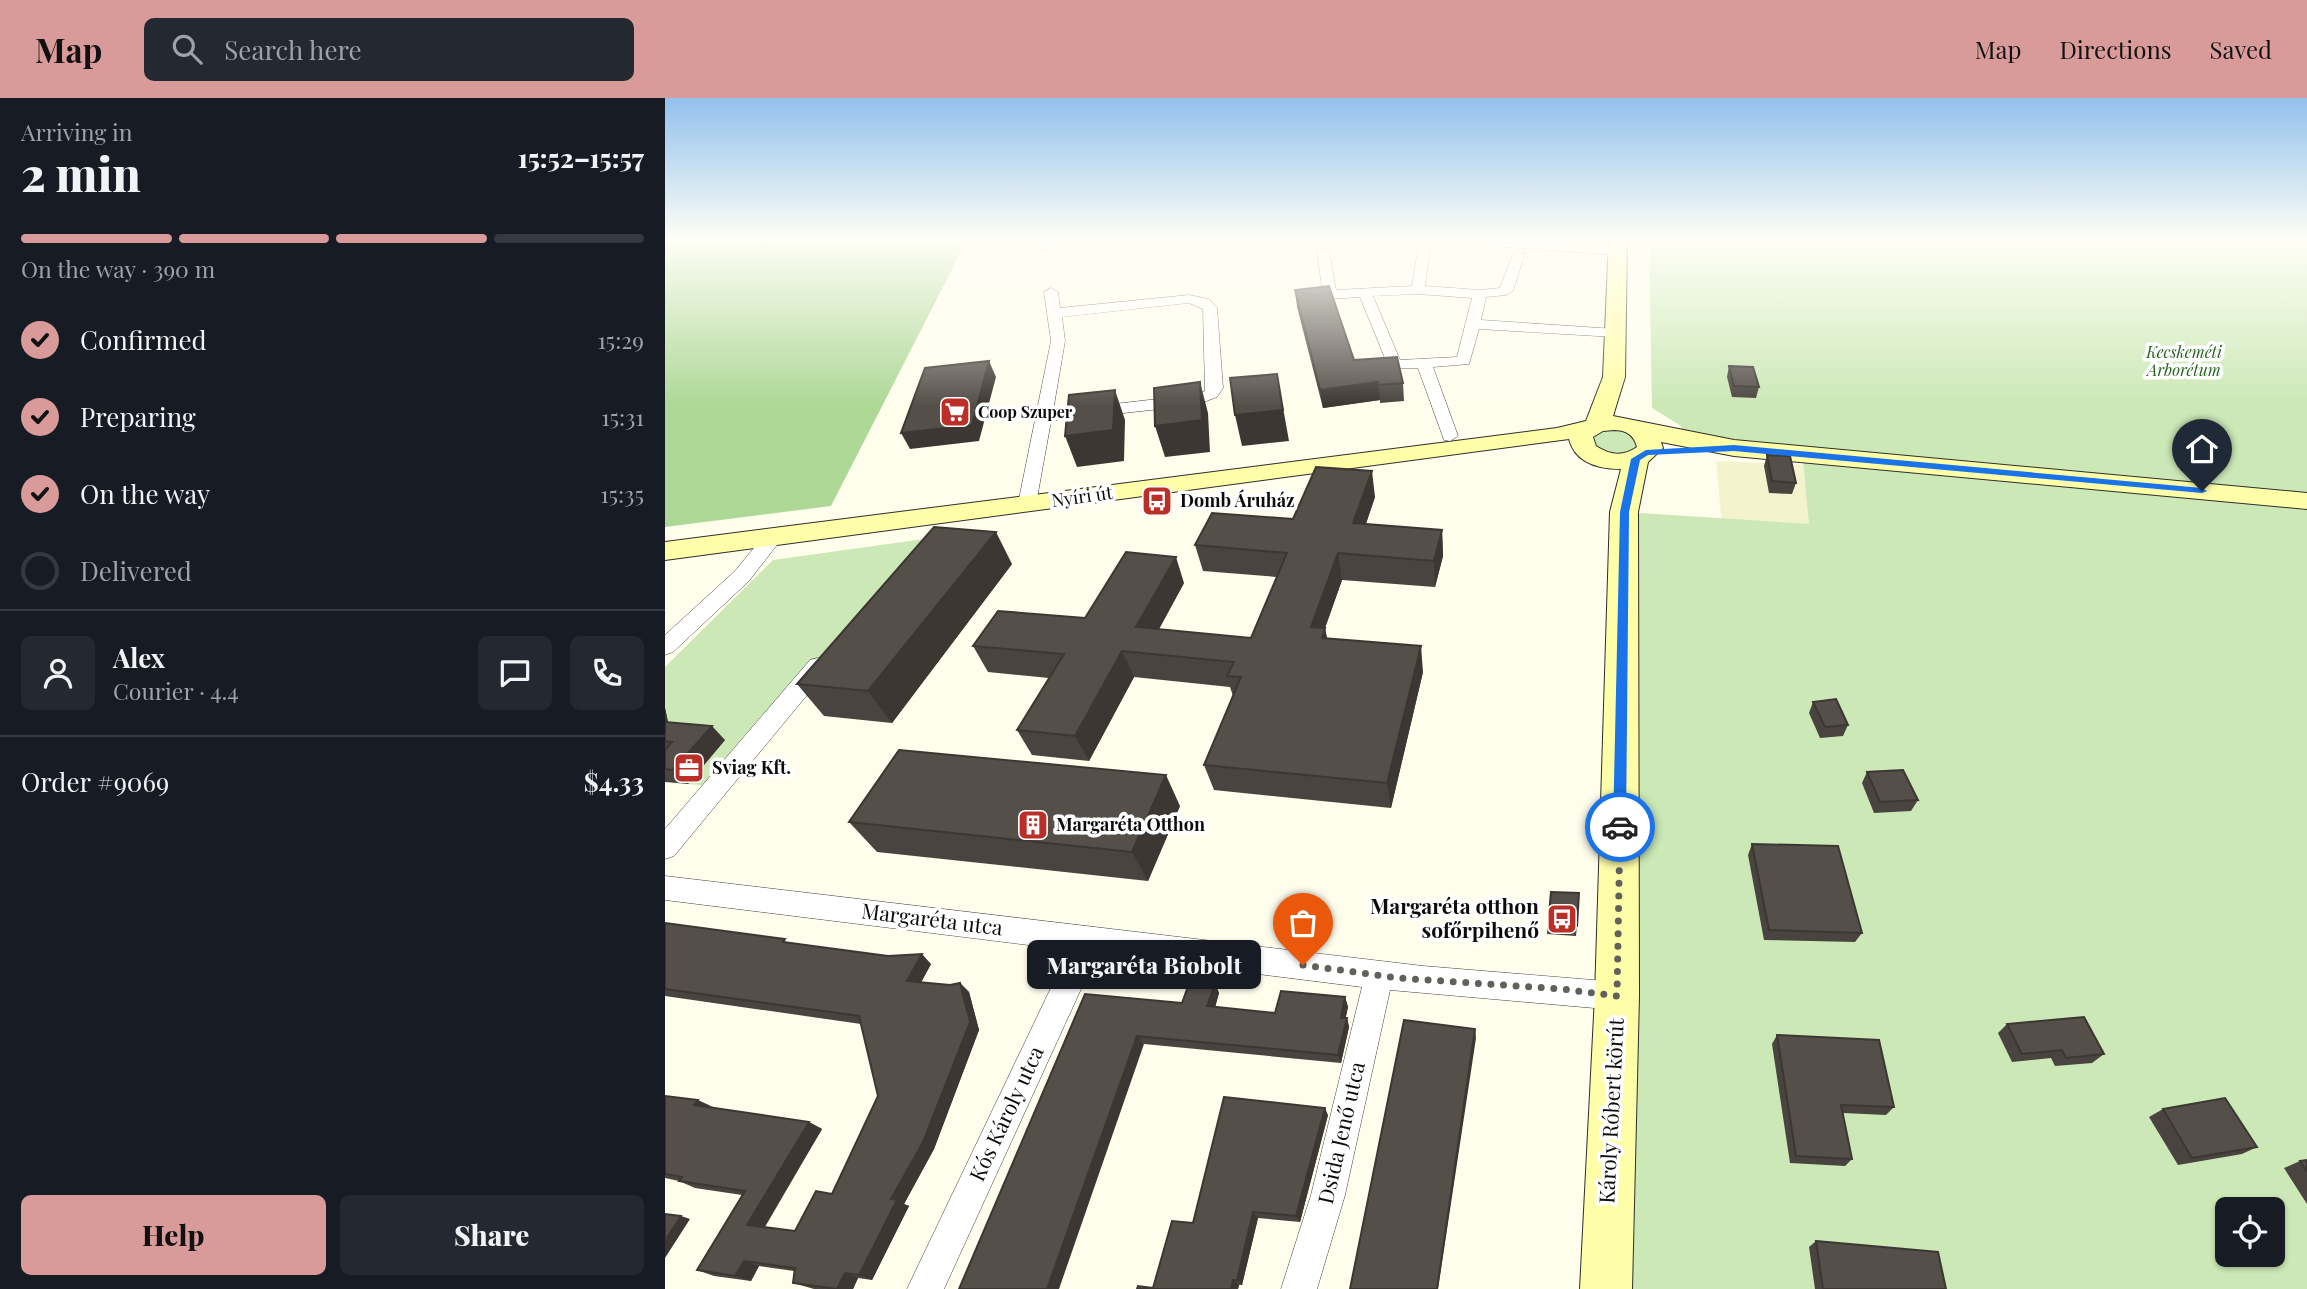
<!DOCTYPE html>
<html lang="en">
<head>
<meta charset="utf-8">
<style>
	body { margin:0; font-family:"Playfair Display",serif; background:#242831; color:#f1f3f6; height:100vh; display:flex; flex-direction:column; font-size:26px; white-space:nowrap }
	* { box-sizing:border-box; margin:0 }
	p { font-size:23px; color:#9ea1a6 }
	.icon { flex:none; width:38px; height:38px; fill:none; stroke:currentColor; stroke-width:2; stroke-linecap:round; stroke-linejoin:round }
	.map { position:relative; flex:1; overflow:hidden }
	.sheet { display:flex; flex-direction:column; background:#171b24; width:665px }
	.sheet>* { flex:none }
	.fabs { position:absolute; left:1550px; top:1099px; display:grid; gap:14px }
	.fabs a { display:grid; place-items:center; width:70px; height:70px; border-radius:10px; background:#171b24; box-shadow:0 2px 5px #0004; font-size:35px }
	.pin { position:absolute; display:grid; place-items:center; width:60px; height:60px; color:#fff; margin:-72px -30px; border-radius:50% 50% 50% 0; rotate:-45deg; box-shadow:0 0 7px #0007 }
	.pin .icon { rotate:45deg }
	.courier { position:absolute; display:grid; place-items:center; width:70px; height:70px; margin:-35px; border:5px solid #1a73e8; border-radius:50%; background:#fff; color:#222; box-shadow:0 2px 9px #0007 }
	.bubble { position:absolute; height:49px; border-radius:10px; background:#171b24; box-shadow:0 2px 5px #0004; font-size:23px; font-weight:800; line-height:49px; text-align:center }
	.head em { font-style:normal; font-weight:800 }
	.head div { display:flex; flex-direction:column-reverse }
	.head { display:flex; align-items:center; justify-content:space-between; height:119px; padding:0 21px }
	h1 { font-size:46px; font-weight:800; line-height:52px }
	.bar { display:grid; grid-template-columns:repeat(4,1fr); gap:10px 7px; align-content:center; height:84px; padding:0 21px }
	.bar i { height:9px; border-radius:5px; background:#363941 }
	.bar .selected { background:#d89b99 }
	.bar p { grid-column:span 4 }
	.line { display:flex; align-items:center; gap:18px; padding:0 21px; border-top:2px solid #363941 }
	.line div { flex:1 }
	.round { display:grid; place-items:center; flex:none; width:74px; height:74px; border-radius:10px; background:#242831 }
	ol { padding:0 21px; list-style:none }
	li { display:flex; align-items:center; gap:21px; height:77px }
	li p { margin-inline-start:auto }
	li .icon { padding:7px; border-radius:50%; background:#d89b99; color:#111; stroke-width:4 }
	li:last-child { color:#9ea1a6 }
	li i { width:38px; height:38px; border:4px solid #363941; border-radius:50% }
	.cta { display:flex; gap:14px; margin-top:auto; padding:14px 21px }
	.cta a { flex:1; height:80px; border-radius:10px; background:#d89b99; color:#111; font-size:28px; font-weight:800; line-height:80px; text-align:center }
	.cta a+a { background:#242831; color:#f1f3f6 }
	header { display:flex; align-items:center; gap:42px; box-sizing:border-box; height:98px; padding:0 35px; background:#d89b99; color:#111 }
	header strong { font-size:33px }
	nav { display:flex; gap:38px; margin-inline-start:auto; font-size:24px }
	.search { width:490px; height:63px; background:#242831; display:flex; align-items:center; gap:18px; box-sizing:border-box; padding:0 24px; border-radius:10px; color:#9ea1a6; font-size:26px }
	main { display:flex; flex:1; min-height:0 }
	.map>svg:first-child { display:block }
</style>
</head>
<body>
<header>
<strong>Map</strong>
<div class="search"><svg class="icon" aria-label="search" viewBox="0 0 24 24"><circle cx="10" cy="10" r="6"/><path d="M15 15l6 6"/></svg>Search here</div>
<nav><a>Map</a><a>Directions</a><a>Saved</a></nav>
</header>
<main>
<section class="sheet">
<div class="head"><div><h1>2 min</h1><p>Arriving in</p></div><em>15:52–15:57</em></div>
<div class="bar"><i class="selected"></i><i class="selected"></i><i class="selected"></i><i></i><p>On the way · 390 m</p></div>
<ol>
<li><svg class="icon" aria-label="check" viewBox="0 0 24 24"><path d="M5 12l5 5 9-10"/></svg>Confirmed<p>15:29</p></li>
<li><svg class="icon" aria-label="check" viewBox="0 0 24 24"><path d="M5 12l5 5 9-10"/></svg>Preparing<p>15:31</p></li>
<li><svg class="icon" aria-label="check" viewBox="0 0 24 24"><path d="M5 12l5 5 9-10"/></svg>On the way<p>15:35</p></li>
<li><i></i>Delivered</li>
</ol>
<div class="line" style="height:126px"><a class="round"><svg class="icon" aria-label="person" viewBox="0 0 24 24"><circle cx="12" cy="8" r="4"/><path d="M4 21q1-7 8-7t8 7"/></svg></a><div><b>Alex</b><p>Courier · 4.4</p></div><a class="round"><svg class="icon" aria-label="chat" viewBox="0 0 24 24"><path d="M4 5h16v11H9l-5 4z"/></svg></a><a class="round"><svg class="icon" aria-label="phone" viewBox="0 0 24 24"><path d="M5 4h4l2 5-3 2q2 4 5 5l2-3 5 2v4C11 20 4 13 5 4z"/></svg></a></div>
<div class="line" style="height:91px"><div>Order #9069</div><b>$4.33</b></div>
<div class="cta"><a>Help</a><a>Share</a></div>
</section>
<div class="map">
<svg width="1642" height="1191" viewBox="0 0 1642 1191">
	<rect width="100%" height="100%" fill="#fffdec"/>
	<path fill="#f3f4cd" d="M1051,363L1143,367L1163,428L1057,426Z"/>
	<path fill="#cbe8b6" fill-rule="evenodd" d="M984,142H1642V1191H941L959,414L1144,426L1137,352L1017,339L1016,328L987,310ZM1563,1111H1608V1157H1563Z
		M935,331L966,332L976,349L959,358L934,355L925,337Z
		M259,441L196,534L177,533L47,688L23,686L60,642L0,637V569L108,462Z"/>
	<path fill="#add896" d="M0,142H302L166,408L0,429Z"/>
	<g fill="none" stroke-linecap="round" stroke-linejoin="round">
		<g stroke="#3f3f3f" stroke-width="1">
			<path id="street" d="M383,142H397L384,152H376V146Z
				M794,142H849L953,149L959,153L953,157L800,146Z
				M759,147L765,151L760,188L815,192L835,190L847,158L853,154L858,155L859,158L848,193L841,197L821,199L816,222L950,231L957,235L950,239L814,231L804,266L768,269L793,338L785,343L779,342L753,270H724L695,199L665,201L658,197L652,153L658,149L664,153L671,192L747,188L753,151ZM753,196L807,200L792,259L735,262L708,198Z
				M386,190L393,194L395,210L524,197L544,201L552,210L558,290L552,299L531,307L386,323L371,406L362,412L353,406L386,243L379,194ZM524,205L538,211L540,293L528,297L388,313L400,243L397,219Z
				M108,433L115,435L118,439L84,483L8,554L0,557V537L70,473L101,435Z
				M153,560L161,562L164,568L161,574L9,758L0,761V731L145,562Z
				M0,778L758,868L952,884L962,888L967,898L962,908L952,912L725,892L680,1097L652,1191H616L646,1097L697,889L432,856L279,1191H242L404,852L0,802Z"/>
		</g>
		<g stroke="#2e2e2e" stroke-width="2">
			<path id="secondary" d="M944,142H962L960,279L948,318L1069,342L1642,395V411L1069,358L996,344L998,350L983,364L973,414L974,898L967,1191H915L930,898L945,414L956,371C934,371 910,365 904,341L0,462V444L892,330L921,323L938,279ZM949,332C961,332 969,337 972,349C958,359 945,357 931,348L928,339L938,333Z"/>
		</g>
		<use href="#street" fill="#fff" fill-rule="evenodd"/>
		<use href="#secondary" fill="#fefda8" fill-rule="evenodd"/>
	</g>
	<path fill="#49443f" d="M630,192L689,262L738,285L739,303L715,305V302L658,310L632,209Z
		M1064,268L1094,289L1091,300L1067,299L1062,279Z
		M1102,357L1131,385L1127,396L1104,395L1099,368Z
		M710,399L701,426L777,432L778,458L770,489L677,482L660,530L662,540L758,574L726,710L549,692L539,667L568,598L565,589L469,579L424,663L367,657L352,632L384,580L323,574L308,548L420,520L519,485L494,531L586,540L612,479L538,473L530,447Z
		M347,466L227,625L159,618L132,586Z
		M1148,604L1183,627L1178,638L1155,640L1144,615Z
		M0,610L3,624L60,642L23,686L0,684Z
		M1202,674L1253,702L1246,713L1209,715L1197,685Z
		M515,708L483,783L212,754L184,724Z
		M1087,746L1197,835L1190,844L1099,842L1083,757Z
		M886,794L912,828L911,838L882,836Z
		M0,825L266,866L256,884L285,887L295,885L304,894L314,932L269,1051L239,1106L244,1108L207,1182L193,1180L188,1191H149L128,1185L129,1173L94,1168L86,1183L49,1178L32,1172L77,1097L30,1090L14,1083L0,1080V998L47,1010L144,1024L157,1031L100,1129L130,1133L167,1096L213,998L196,926L0,898Z
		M550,886L554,895L550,909L610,915L680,899L683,909L680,920H682L684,929L676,965L479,946L420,896L517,905Z
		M1342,926L1439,956L1427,965L1390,968L1386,960L1347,964L1333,935Z
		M1112,937L1229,1009L1221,1017L1178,1015L1187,1061L1180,1068L1125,1065L1107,946Z
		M1498,1011L1592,1049L1577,1056L1513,1067L1484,1019Z
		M663,1017L635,1124L593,1120L577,1187H574L573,1191H472L488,1190L528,1125Z
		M1642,1062V1106L1619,1070L1635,1063Z
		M1151,1143L1281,1191H1150L1144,1149Z"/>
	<path fill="#3c3733" d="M324,263L331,279L314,343L245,351L236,335Z
		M612,276L624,343L577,348L570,317Z
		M535,284L543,315L545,354L500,359L490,328Z
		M713,284L715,302L658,310L655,292Z
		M450,292L460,322L459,363L412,369L400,338Z
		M707,373L710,399L692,451L688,425Z
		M777,432L778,458L770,489L769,463Z
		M331,434L347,466L227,625L203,593Z
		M673,455L677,482L660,530L665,556L646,529Z
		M511,459L519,485L481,555L471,529Z
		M756,548L758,574L726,710L722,685Z
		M457,553L469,579L424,663L410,638Z
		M0,610L6,638L0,631Z
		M47,628L60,642L23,686L8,672Z
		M501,677L515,708L483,783L467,754Z
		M257,856L266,866L252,892L242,883Z
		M295,885L304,894L314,932L269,1051L239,1106L244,1108L207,1182L194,1177L226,1101Z
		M550,886L554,895L548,917L542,908Z
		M680,899L683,909L679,929L676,920Z
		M682,920L684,929L676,965L673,957Z
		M810,931L811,940L773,1191H772Z
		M472,938L479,946L394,1191H382Z
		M33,1002L48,1009L29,1007Z
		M660,1010L663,1017L635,1124L631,1118Z
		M144,1024L157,1031L97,1132L82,1127Z
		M588,1114L593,1120L577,1187L572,1182Z
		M16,1118L25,1121L0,1160V1143Z
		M79,1163L94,1168L86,1183L70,1178Z
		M180,1175L193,1180L188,1191H172Z
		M568,1182L574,1187L573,1191H566Z"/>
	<path fill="#554f49" stroke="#3c3733" stroke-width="2" d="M664,188L689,262L732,259L738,285L713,287V284L655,292L630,192Z
		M324,263L307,327L236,335L260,270Z
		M1064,268L1088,269L1094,289L1069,288Z
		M612,276L618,312L570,317L565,280Z
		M535,284L537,322L490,328L489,290Z
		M450,292L448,332L400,338L404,297Z
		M1102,357L1125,358L1131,385L1107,383Z
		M651,369L707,373L688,425L777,432L769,463L673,455L646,529L660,530L657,540L756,548L722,685L539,667L576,579L562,578L569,564L457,553L410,638L352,632L399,556L308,548L333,513L420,520L461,454L511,459L471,529L586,540L622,455L530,447L547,415L628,421Z
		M269,429L331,434L203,593L132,586Z
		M1171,601L1183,627L1160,629L1148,604Z
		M0,624L47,628L8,672L0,671V652L7,644L0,643Z
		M234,652L501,677L467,754L184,724Z
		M1238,672L1253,702L1215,704L1202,674Z
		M1087,746L1173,748L1197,835L1104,832Z
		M886,794L914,795L912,828L883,827Z
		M0,825L120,841L118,844L223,858L257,856L242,883L285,887L295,885L305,924L258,1044L226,1101L232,1102L194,1177L180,1175L172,1191L128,1185L130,1170L79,1163L70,1178L32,1172L80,1093L14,1083L17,1079L0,1076V998L33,1002L29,1007L144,1024L82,1127L130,1133L151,1093L167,1096L213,998L194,918L0,891Z
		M525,883L550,886L542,908L610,915L616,893L680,899L676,920H682L673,957L472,938L382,1191H294L420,896L517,905Z
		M1419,919L1439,956L1401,960L1397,952L1357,956L1342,926Z
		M739,922L810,931L772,1191H685Z
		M1112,937L1214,942L1229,1009L1176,1007L1187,1061L1131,1058Z
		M559,999L660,1010L631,1118L588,1114L572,1182H568L566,1191H472L473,1188L488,1190L507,1123L528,1125Z
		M1560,1000L1592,1049L1527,1060L1498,1011Z
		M1642,1062V1073L1635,1063Z
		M0,1116L16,1118L0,1143Z
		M1151,1143L1273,1154L1281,1191H1158Z"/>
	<linearGradient id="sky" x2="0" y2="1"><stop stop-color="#92c1ed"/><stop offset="0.46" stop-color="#fffef6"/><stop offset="1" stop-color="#fffef6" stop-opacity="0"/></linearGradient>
	<rect width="1642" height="308" fill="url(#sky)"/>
	<path fill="#1a73e8" d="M1069,347L1537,390L1542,393L1537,395L1069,353L983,357L975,362L964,414L961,729L955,735L948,729L955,414L966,361L981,352Z"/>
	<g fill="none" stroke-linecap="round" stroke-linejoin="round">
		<path stroke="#61605a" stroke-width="7" stroke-dasharray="0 12.6" d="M638,867L733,880L897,891L952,898L955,729"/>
	</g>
	<defs>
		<g id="supermarket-square" transform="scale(1.575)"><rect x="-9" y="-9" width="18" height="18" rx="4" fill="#ba2f27" stroke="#fff"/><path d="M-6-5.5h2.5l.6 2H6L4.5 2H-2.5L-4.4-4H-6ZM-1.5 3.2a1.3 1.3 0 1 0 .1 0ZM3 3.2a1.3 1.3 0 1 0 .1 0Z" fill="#fff"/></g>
		<g id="bus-square" transform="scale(1.575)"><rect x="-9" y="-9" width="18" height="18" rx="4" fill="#ba2f27" stroke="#fff"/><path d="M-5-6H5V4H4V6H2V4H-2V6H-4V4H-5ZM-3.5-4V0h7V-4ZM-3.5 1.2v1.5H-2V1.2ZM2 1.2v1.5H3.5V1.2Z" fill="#fff"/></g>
		<g id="office-square" transform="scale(1.575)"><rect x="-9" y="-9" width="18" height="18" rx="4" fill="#ba2f27" stroke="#fff"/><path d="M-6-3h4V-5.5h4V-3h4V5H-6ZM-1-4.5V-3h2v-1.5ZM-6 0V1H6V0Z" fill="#fff"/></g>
		<g id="building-square" transform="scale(1.575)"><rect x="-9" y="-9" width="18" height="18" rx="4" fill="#ba2f27" stroke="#fff"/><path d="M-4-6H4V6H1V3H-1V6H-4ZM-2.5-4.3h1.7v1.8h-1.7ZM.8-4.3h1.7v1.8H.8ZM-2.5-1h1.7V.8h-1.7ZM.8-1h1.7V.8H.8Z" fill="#fff"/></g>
	</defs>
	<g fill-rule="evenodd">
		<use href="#supermarket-square" x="290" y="314"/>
		<use href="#bus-square" x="492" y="403"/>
		<use href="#office-square" x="24" y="670"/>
		<use href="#building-square" x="368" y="727"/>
		<use href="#bus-square" x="897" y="821"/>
	</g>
	<g text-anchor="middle" stroke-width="7" stroke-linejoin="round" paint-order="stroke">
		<g font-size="16" font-style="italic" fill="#25621e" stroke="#fff">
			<text x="1519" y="260">Kecskeméti<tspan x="1519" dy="18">Arborétum</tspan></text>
		</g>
		<g font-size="16" font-weight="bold" fill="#0c0c0c" stroke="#fff" text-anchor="start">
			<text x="313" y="320">Coop Szuper</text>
		</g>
		<g font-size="18" fill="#0c0c0c" stroke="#fff">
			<text transform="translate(417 399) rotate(-8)" y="6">Nyíri út</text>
		</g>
		<g font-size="18" font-weight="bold" fill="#0c0c0c" stroke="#fff" text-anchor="start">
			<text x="515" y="409">Domb Áruház</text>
			<text x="47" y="676">Sviag Kft.</text>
			<text x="391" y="733">Margaréta Otthon</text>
		</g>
		<g font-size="21" font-weight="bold" fill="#0c0c0c" stroke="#fff" text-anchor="end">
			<text x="874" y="816">Margaréta otthon<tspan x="874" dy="24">sofőrpihenő</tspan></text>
		</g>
		<g font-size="21" fill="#0c0c0c" stroke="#fff">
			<text transform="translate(267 822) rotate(7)" y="7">Margaréta utca</text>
			<text transform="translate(947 1013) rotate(-87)" y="7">Károly Róbert körút</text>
			<text transform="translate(342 1016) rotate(-65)" y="7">Kós Károly utca</text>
			<text transform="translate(677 1035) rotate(-77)" y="7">Dsida Jenő utca</text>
		</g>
	</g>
</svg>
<div class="fabs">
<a><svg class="icon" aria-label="locate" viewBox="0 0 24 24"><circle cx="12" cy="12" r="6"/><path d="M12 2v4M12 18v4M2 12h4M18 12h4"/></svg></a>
</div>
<div class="pin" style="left:638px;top:867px;background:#ea580c"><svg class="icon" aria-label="bag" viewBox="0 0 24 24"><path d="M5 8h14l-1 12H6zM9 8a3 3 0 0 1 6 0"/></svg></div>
<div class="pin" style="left:1537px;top:393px;background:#1f2937"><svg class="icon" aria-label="home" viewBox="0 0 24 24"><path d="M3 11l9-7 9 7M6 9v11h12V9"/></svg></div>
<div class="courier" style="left:955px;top:729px"><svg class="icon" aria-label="car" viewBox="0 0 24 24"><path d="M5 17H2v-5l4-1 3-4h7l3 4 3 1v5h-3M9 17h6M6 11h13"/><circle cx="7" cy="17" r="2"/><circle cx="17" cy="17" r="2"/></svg></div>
<div class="bubble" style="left:362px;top:842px;width:234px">Margaréta Biobolt</div>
</div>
</main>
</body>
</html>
